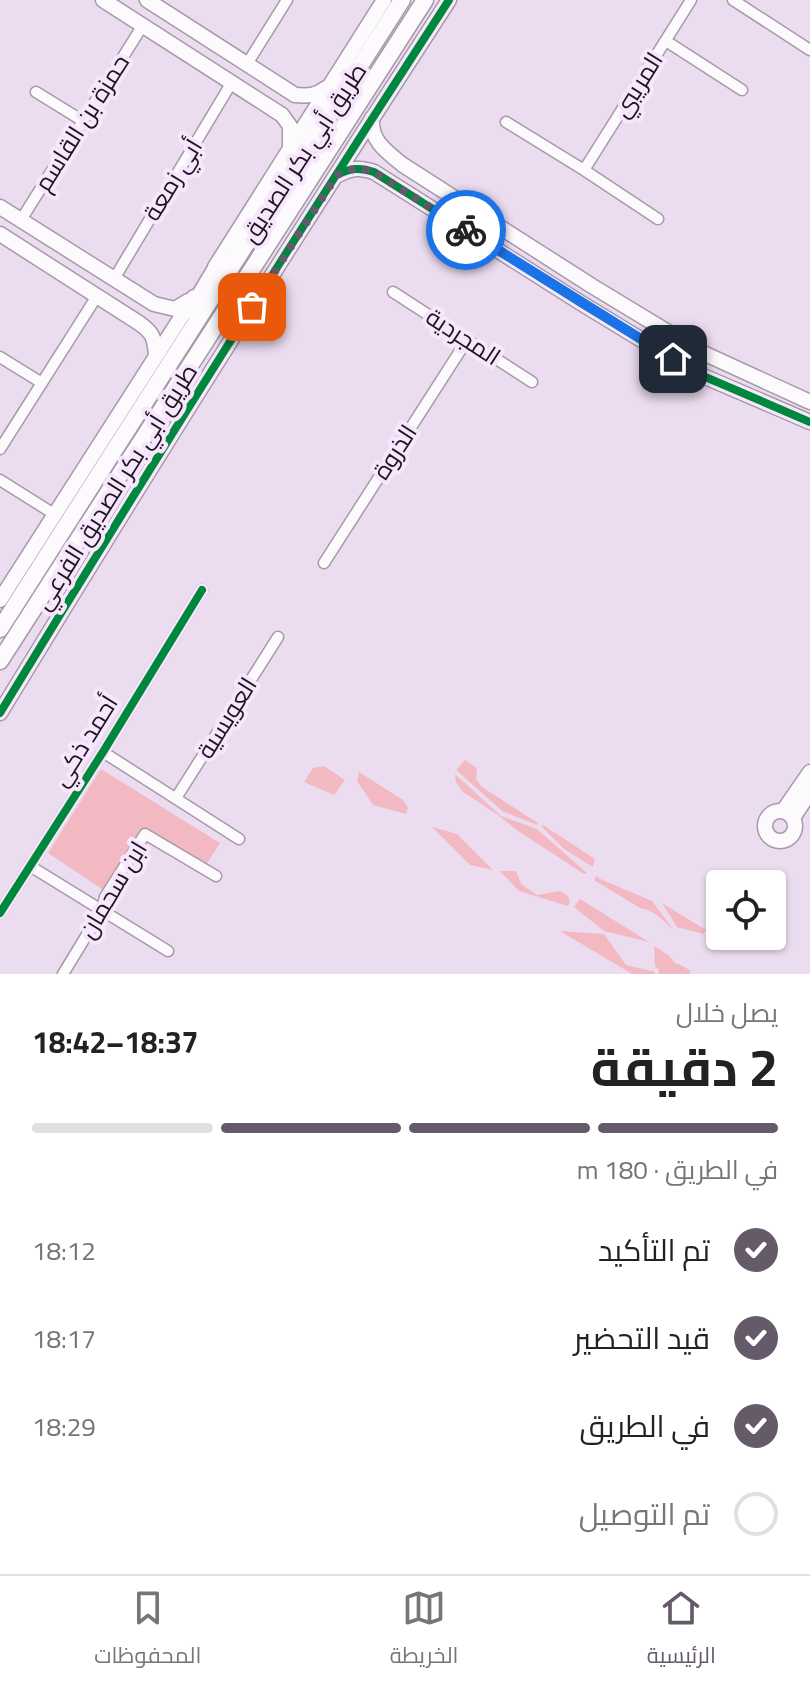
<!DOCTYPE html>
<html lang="ar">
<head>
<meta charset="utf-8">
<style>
	body { margin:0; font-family:Georgia,Cairo,serif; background:#f2f2f2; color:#222; direction:rtl; height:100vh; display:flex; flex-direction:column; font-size:30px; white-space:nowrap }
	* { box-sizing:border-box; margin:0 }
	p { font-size:26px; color:#767676 }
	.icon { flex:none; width:44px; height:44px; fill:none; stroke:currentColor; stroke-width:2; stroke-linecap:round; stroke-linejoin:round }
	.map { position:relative; height:974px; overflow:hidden; direction:ltr }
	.panel { display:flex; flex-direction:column; background:#fff; flex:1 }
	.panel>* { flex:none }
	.tools { position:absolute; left:706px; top:870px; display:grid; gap:16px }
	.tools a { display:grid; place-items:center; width:80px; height:80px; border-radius:8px; background:#fff; box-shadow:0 2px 6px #0004; font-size:40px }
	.pin { position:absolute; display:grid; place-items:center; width:68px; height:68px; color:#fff; margin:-34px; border-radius:16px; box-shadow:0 4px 12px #0006 }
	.courier { position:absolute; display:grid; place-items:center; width:80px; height:80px; margin:-40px; border:6px solid #1a73e8; border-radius:50%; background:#fff; color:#222; box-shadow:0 2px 10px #0007 }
	.head em { font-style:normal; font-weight:700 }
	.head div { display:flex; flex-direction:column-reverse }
	.head { display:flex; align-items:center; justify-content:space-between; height:136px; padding:0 32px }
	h1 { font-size:52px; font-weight:700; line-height:60px }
	.bar { display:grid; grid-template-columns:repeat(4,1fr); gap:12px 8px; align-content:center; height:96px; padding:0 32px }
	.bar i { height:10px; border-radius:6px; background:#e0e0e0 }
	.bar .on { background:#655a69 }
	.bar p { grid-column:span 4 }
	ol { padding:0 32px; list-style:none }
	li { display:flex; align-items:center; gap:24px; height:88px }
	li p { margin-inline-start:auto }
	li .icon { padding:8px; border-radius:50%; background:#655a69; color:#fff; stroke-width:4 }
	li:last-child { color:#767676 }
	li i { width:44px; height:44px; border:4px solid #e0e0e0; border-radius:50% }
	.dock { display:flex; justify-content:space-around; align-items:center; height:112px; border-top:2px solid #e0e0e0; background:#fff; font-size:22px; color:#767676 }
	.dock a { display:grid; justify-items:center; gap:4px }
	.dock .on { color:#655a69 }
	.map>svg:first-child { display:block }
</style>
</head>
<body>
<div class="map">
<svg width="810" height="974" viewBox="0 0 810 974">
	<rect width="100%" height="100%" fill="#ecdcf0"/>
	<path fill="#f3b9c3" d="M465,760L477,768L476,779L482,787L538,823L537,825L502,811L456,770Z
		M324,766L345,780L334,795L304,782L313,768Z
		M101,769L220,843L206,865L147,828L142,832L105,891L48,853Z
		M359,772L403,800L408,808L406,814L373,805L357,781Z
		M455,774L501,816L537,829L587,873L584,874L518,831L498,815L463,792L456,782Z
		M543,825L595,859L593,867L564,849L541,826Z
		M432,827L457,834L493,870L470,865Z
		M500,871H516L521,884L537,895L560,891L568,896L570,902L568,906L519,891Z
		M597,875L598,878L652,901L673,929C663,921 655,910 640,908L594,880Z
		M580,899L649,942L604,931L574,907Z
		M662,903L706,930L703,934L677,927Z
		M560,931L604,934L626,965L655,972V974H632Z
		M654,946L668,955L676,964H679L691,971L689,974H658L659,970L655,966Z"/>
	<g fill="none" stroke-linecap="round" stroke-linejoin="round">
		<g stroke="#a699a9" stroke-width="13">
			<path id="street" d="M733,0L810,50
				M666,41L742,90
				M247,64L287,0
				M36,92L83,121
				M506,122L584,170L658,219
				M584,170L691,0
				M21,220L143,25
				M114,279L232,82
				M393,292L532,382
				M0,357L42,383
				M0,449L97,296
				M0,480L54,514
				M324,563L467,340
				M103,752L239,839
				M176,798L278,637
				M30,866L168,951
				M0,913L103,752L202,590
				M63,974L102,910L105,897L145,834L216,876"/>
		</g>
		<g stroke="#a699a9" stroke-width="17">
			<path id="secondary" d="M103,0L282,115L290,126V147
				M147,0L295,95C308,96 316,96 326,88
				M372,118C370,141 387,152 403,165L592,286L701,352L810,402
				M338,175C351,168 361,167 374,172L581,303L696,373L810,422
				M0,207L154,304L175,309L188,301
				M0,234L139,323C153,333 154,337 156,354
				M215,267L384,0
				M0,600L194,297
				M0,713C146,473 296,235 449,0
				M765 826a15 15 0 1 1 30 0a15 15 0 1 1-30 0Z
				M783,811L810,772
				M793,818L810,792"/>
		</g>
		<g stroke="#a699a9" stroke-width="19">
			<path id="primary" d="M191,310L221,260
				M0,629L402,0
				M0,661L425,0"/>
		</g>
		<use href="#street" stroke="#fcfafd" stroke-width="10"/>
		<use href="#secondary" stroke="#fcfafd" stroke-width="14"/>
		<use href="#primary" stroke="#fcfafd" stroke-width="16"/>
		<g stroke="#f7e6fc" stroke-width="13">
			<path id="cycleway" d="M337,175C350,168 360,167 374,172L581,303L696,373L810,422
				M0,713C146,473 296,235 449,0
				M0,913L103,752L202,590"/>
		</g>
		<use href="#cycleway" stroke="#00873e" stroke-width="8"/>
	</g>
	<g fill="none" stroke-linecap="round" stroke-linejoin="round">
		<path stroke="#655a69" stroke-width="8" stroke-dasharray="0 14.4" d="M252,307L337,175C350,168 360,167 374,172L466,230"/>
		<path stroke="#1a73e8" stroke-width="10" d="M466,230L673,359"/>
	</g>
	<g text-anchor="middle" stroke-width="8" stroke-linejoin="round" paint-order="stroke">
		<g font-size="24" fill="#1d1420" stroke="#f7e6fc">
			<text transform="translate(638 85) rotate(-58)" y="8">المريبي</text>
			<text transform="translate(82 123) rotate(-58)" y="8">حمزة بن القاسم</text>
			<text transform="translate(304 153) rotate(-57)" y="8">طريق أبي بكر الصديق</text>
			<text transform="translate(173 180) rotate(-59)" y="8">أبي زمعة</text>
			<text transform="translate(463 337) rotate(33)" y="8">المجردية</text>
			<text transform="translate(395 452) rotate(-57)" y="8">الذروة</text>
			<text transform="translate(116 487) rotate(-58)" y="8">طريق أبي بكر الصديق الفرعي</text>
			<text transform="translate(227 718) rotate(-58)" y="8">العويسية</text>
			<text transform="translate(85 741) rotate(-58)" y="8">أحمد ذكي</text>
			<text transform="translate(113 890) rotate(-59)" y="8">ابن سحمان</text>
		</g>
	</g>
</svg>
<div class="tools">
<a><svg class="icon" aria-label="locate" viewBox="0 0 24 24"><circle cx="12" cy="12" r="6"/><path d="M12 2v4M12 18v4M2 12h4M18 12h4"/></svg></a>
</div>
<div class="pin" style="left:252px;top:307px;background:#ea580c"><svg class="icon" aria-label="bag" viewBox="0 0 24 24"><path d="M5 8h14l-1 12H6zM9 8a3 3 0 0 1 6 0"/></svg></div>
<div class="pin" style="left:673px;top:359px;background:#1f2937"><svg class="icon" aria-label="home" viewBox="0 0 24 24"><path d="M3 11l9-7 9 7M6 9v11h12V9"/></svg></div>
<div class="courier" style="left:466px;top:230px"><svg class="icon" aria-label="bike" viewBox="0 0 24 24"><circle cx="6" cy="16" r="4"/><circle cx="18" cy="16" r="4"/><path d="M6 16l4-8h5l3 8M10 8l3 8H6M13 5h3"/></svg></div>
</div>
<section class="panel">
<div class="head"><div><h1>2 دقيقة</h1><p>يصل خلال</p></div><em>18:37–18:42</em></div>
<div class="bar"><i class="on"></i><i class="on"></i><i class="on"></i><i></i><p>في الطريق · 180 m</p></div>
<ol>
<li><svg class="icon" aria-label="check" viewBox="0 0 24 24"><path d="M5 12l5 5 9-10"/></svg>تم التأكيد<p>18:12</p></li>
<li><svg class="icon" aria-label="check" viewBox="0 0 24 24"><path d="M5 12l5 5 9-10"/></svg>قيد التحضير<p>18:17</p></li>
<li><svg class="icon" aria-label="check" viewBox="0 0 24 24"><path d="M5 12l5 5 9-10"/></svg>في الطريق<p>18:29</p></li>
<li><i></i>تم التوصيل</li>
</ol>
</section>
<nav class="dock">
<a class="on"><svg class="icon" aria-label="home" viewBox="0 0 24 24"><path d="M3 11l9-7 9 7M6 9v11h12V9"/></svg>الرئيسية</a>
<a><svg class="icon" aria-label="map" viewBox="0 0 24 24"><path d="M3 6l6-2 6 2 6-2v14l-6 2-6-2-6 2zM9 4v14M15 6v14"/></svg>الخريطة</a>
<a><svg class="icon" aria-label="saved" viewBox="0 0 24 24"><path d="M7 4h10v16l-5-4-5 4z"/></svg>المحفوظات</a>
</nav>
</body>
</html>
